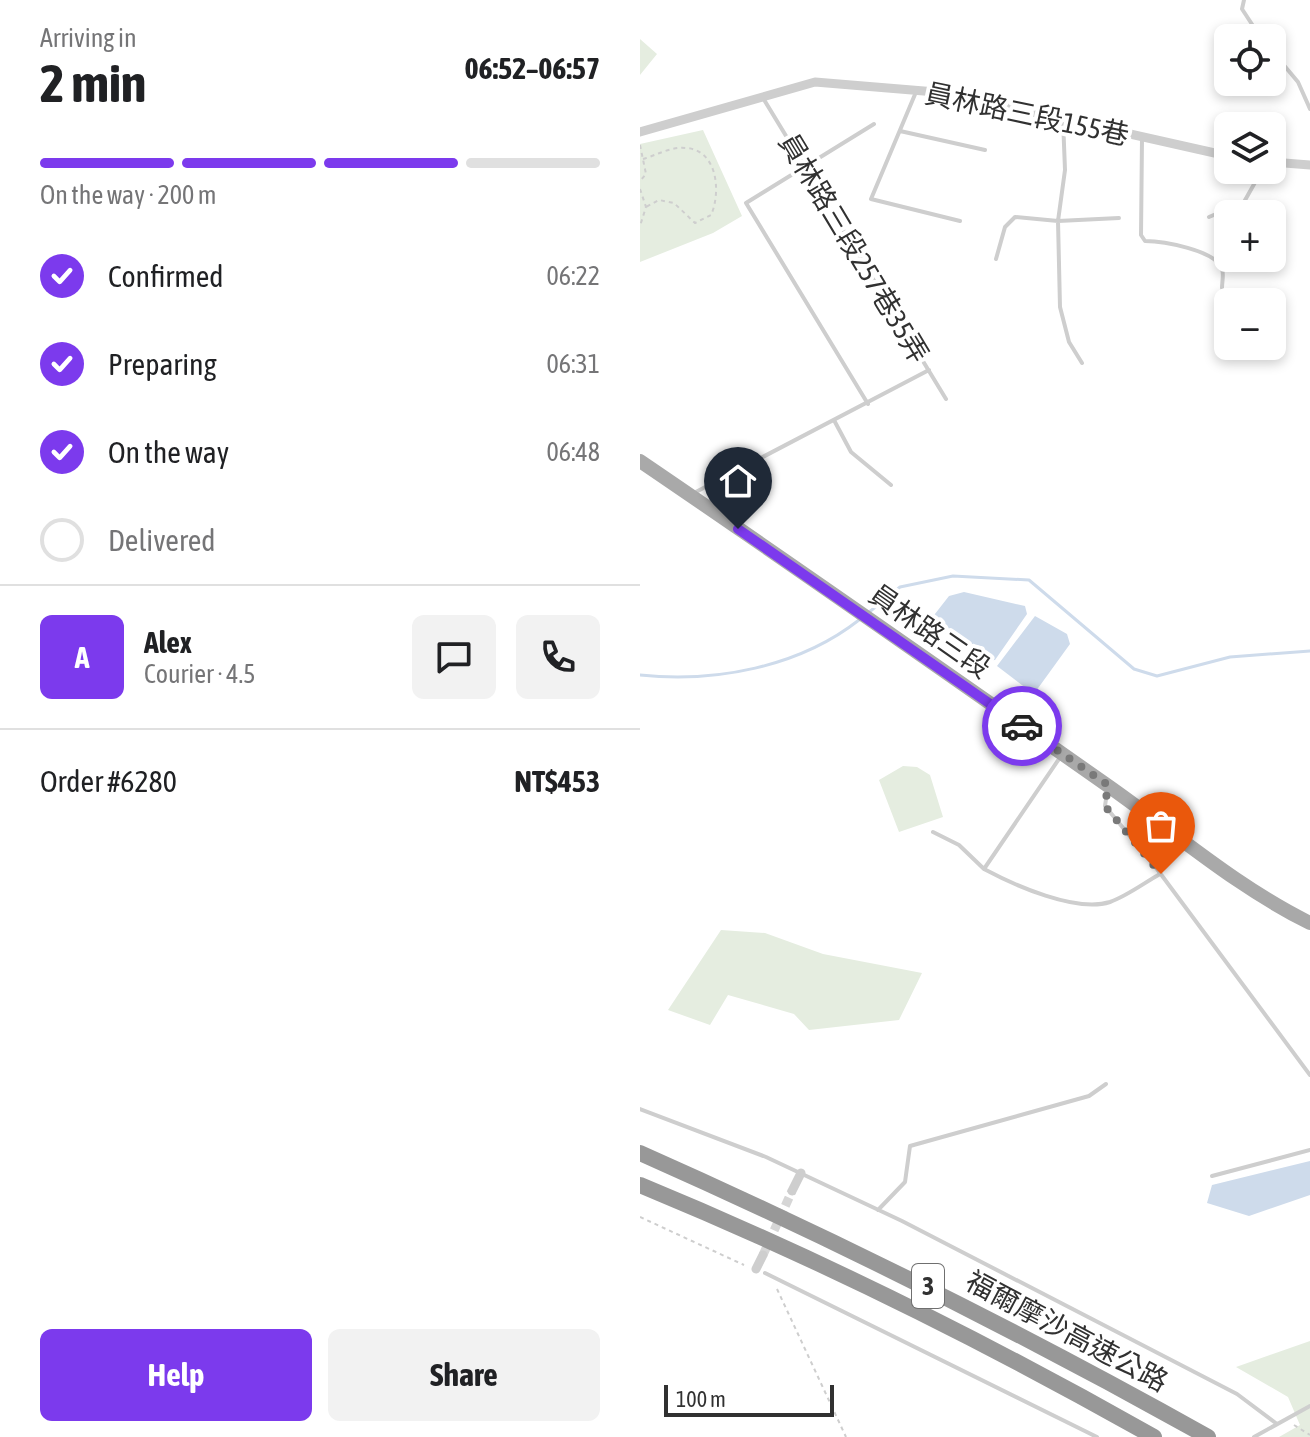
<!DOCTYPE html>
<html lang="en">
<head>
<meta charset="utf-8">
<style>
	body { margin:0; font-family:"Asap Condensed","Noto Sans TC",sans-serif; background:#f2f2f2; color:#202124; height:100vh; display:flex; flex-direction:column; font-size:30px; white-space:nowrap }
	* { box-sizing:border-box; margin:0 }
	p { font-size:26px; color:#757577 }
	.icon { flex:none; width:44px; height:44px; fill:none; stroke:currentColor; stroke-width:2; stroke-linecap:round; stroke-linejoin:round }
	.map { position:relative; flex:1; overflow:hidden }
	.side { display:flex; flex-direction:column; background:#fff; width:640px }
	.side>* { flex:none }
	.fabs { position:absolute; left:574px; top:24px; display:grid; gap:16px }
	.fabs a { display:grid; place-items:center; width:72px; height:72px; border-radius:12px; background:#fff; box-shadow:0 4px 12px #0003; font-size:40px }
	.scale { position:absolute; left:24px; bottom:20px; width:170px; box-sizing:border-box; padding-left:8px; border:4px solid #313131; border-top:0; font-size:22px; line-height:28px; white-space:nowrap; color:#313131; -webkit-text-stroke:6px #fff; paint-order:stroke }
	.pin { position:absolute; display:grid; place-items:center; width:68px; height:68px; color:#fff; margin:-82px -34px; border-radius:50% 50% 50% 0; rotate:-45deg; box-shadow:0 0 8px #0007 }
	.pin .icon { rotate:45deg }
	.courier { position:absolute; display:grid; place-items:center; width:80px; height:80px; margin:-40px; border:6px solid #7c3aed; border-radius:50%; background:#fff; color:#222; box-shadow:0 2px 10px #0007 }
	.headline em { font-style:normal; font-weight:700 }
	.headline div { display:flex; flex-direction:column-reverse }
	.headline { display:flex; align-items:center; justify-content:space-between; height:136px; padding:0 40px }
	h1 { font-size:52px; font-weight:700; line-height:60px }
	.bar { display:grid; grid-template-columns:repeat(4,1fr); gap:12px 8px; align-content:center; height:96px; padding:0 40px }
	.bar i { height:10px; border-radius:6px; background:#e0e0e0 }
	.bar .active { background:#7c3aed }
	.bar p { grid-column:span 4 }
	.line { display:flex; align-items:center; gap:20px; padding:0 40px; border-top:2px solid #e0e0e0 }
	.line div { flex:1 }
	.round { display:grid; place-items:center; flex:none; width:84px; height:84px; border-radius:12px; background:#f2f2f2 }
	ol { padding:0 40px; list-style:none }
	li { display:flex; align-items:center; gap:24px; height:88px }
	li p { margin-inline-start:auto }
	li .icon { padding:8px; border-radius:50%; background:#7c3aed; color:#fff; stroke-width:4 }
	li:last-child { color:#757577 }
	li i { width:44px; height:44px; border:4px solid #e0e0e0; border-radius:50% }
	.primary-button { display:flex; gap:16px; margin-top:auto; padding:16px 40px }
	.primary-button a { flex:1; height:92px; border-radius:12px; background:#7c3aed; color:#fff; font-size:32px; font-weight:700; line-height:92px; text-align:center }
	.primary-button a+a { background:#f2f2f2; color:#202124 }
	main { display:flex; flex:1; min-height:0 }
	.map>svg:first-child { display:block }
</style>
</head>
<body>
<main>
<section class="side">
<div class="headline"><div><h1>2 min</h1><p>Arriving in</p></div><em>06:52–06:57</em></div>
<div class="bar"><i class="active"></i><i class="active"></i><i class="active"></i><i></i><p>On the way · 200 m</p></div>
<ol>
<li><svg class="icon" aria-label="check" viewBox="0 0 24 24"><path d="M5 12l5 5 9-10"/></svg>Confirmed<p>06:22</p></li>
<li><svg class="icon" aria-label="check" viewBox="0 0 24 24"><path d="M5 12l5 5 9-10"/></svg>Preparing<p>06:31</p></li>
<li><svg class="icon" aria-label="check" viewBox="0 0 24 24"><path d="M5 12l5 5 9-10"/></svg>On the way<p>06:48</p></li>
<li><i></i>Delivered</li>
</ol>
<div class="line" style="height:144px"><b class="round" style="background:#7c3aed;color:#fff">A</b><div><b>Alex</b><p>Courier · 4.5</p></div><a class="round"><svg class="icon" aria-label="chat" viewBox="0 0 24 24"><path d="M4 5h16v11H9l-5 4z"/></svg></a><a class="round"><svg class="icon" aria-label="phone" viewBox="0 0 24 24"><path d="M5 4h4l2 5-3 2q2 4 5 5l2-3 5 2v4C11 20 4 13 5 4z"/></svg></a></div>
<div class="line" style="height:104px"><div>Order #6280</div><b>NT$453</b></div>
<div class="primary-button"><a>Help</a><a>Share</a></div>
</section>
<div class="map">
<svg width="670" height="1437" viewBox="0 0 670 1437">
	<rect width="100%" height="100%" fill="#fff"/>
	<path fill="#e5ede0" d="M0,39L17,54L0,75Z
		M63,130L102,216L73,233L0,262V144Z
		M263,766L277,767L290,775L303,817L259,832L239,780Z
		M81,930L125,933L183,954L282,973L259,1020L169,1030L154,1014L88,995L70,1025L28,1010Z
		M670,1341V1437H639L660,1425L648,1397L596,1367Z"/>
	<path fill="#cedbeb" d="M324,592L385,606L387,614L355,660L346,661L293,625L291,619L309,596Z
		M395,616L427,634L430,644L396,691L391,692L357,666Z
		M670,1161V1195L609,1216L567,1203L572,1185Z"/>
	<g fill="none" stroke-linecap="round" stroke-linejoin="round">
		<path stroke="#cedbeb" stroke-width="3" d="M228,613L260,587L313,576L389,580L494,669L517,676L590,657L670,651
			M0,675C75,683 159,667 219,620"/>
		<path stroke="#d6d6d6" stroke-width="9" stroke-dasharray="9 4.5" stroke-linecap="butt" d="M123,1255L152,1191"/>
		<path stroke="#cecece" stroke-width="2" stroke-dasharray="4 4" stroke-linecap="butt" d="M0,145L6,174L0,181
			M3,159C17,155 32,146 46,148C78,150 81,193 71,215L55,223L34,203L19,200L6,207
			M0,189L6,207L0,226
			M0,1217L104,1265
			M137,1289L206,1437
			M654,1425L670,1435"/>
		<path stroke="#cecece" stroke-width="4" d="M604,0L602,9L621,38
			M632,51L658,82L670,109
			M276,92L231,199L320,221
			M123,98L306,399
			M423,119L425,170L418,221L420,307L429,342L442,363
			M260,131L345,150
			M502,138L501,235L505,241C522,241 576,250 582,269C584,274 582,282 582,288
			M569,217L604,202L622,170
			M356,259L365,227L375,217L418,221L479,218
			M228,404L106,203L234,124
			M195,422L211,452L251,485
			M52,494L289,370
			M421,756L344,869C374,885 436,913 470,902C487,896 504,883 520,874
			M467,792L465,806L517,869L670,1075
			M293,832L319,845L344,869
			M0,1109L126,1157L262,1221L597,1394L637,1424
			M572,1176L670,1150
			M238,1210L265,1182L270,1146L449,1096L466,1084
			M125,1273L457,1437
			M614,1437L670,1406"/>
		<path stroke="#cecece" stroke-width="9" d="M0,132L175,82L308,93L588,156
			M632,162L670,165
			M152,1191L161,1173
			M116,1269L123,1255"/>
		<path stroke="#a9a9a9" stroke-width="14" d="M0,461C156,567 310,675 464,783C533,831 595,886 670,923"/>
		<path stroke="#989898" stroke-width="16" d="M0,1153C194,1239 382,1333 568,1437
			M0,1185C177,1258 348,1343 514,1437"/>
	</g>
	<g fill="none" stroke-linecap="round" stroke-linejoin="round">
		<path stroke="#797979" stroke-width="8" stroke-dasharray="0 14.4" d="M382,726L468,785L465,806L521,874"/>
		<path stroke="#7c3aed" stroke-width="10" d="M98,529L382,726"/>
	</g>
	<g text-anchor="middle" stroke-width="8" stroke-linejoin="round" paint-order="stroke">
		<rect fill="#fff" stroke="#6f6f6f" stroke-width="2" x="272" y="1264" width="32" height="44" rx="6"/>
		<g font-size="26" font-weight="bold" fill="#313131">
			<text x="288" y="1295">3</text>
		</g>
		<g font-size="28" fill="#313131" stroke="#fff">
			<text transform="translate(387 114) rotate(12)" y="10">員林路三段155巷</text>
			<text transform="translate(214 248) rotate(59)" y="10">員林路三段257巷35弄</text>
			<text transform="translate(290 631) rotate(35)" y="10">員林路三段</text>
			<text transform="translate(427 1331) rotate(28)" y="10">福爾摩沙高速公路</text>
		</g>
	</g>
</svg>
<div class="fabs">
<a><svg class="icon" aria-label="locate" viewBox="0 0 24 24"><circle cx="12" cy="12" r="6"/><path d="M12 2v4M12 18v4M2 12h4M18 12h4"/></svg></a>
<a><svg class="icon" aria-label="layers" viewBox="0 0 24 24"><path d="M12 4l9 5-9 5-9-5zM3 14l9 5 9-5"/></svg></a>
<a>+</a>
<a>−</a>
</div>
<div class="scale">100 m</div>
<div class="pin" style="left:521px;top:874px;background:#ea580c"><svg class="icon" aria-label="bag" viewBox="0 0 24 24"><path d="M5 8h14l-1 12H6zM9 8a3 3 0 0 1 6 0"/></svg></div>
<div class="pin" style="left:98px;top:529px;background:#1f2937"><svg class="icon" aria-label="home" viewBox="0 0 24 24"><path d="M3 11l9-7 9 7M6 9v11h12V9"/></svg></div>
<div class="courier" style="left:382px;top:726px"><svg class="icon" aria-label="car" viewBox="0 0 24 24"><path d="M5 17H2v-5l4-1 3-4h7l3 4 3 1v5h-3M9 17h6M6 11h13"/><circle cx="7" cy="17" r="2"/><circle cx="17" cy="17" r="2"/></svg></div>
</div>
</main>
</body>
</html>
